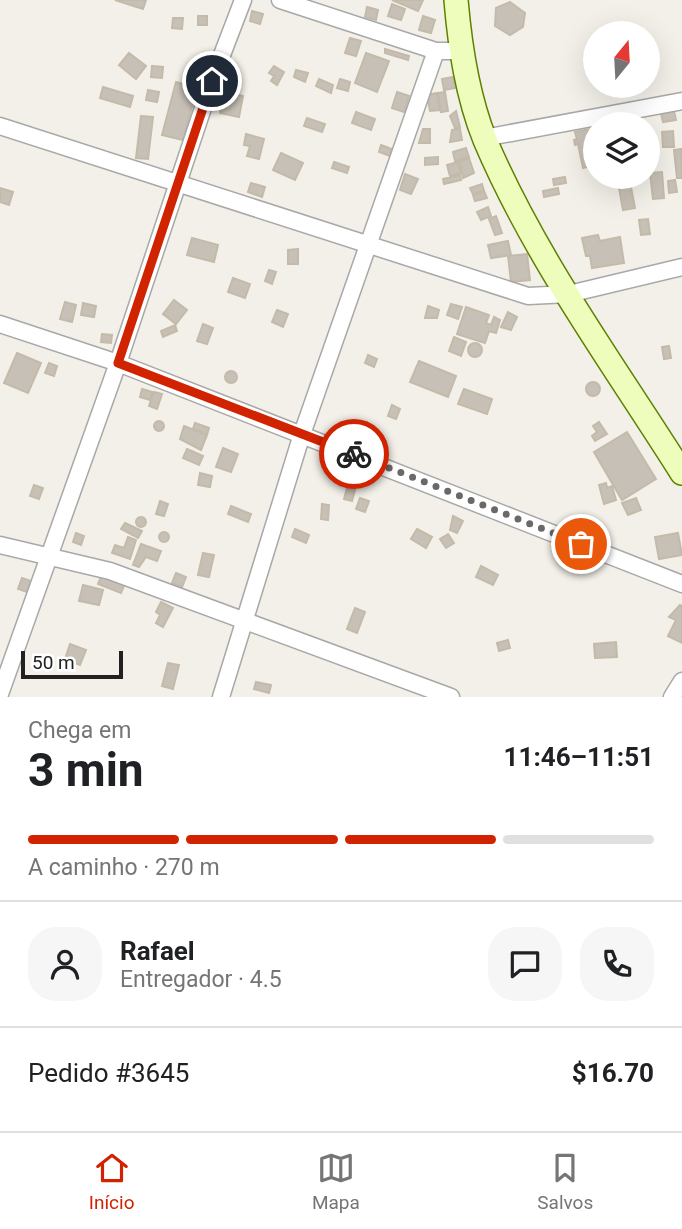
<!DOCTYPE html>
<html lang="pt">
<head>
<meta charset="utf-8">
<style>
	body { margin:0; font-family:Roboto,sans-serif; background:#f6f6f6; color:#202124; height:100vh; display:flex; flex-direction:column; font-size:26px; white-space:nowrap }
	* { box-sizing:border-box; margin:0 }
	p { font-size:23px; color:#757577 }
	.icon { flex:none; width:38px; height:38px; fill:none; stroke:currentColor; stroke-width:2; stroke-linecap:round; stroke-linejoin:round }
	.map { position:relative; height:697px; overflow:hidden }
	.panel { display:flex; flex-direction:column; background:#fff; flex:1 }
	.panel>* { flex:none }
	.needle { width:46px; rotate:18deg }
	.controls { position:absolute; left:583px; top:21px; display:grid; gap:14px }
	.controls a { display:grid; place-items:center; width:77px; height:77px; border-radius:50%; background:#fff; box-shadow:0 7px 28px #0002; font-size:35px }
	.scale { position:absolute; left:21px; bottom:18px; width:102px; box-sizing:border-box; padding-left:7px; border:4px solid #212121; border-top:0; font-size:19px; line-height:24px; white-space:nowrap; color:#212121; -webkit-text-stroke:5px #fff; paint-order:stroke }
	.pin { position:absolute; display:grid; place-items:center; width:60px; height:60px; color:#fff; margin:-30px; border:4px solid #fff; border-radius:50%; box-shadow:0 2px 7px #0007 }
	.courier { position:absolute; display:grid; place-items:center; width:70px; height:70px; margin:-35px; border:5px solid #d22300; border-radius:50%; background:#fff; color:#222; box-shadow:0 2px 9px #0007 }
	.overview em { font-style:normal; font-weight:700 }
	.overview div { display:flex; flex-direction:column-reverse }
	.overview { display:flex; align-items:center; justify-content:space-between; height:119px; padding:0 28px }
	h1 { font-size:46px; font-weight:700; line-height:52px }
	.bar { display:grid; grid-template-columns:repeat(4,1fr); gap:10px 7px; align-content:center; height:84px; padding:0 28px }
	.bar i { height:9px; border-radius:5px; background:#e0e0e0 }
	.bar .active { background:#d22300 }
	.bar p { grid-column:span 4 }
	.line { display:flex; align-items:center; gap:18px; padding:0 28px; border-top:2px solid #e0e0e0 }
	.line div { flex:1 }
	.round { display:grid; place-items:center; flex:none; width:74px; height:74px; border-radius:28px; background:#f6f6f6 }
	.dock { display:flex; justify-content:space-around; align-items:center; height:98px; border-top:2px solid #e0e0e0; background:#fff; font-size:19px; color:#757577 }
	.dock a { display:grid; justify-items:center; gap:4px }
	.dock .active { color:#d22300 }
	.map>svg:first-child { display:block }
</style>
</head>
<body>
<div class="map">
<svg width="682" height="697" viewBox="0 0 682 697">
	<rect width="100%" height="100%" fill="#f2f0e8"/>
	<path fill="#c7c0b6" stroke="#c4baa9" stroke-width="2" d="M115,0H146L143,9Z
		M392,0H423L418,11Z
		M510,2L525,13L523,27L510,35L495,26L496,8Z
		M392,4L405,9L401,20L388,16Z
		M367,7L378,10L376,20L365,17Z
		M252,11L263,14L260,24L250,21Z
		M198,16H207V25H198Z
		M423,16L435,20L431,33L419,30Z
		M173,18H183L182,29L172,28Z
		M350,38L361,41L356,56L345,53Z
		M385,49L409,56L408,60L385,53Z
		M129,53L146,66L136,79L119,65Z
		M366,53L389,61L377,92L355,83Z
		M152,66L163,67L162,78L151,77Z
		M274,66L284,72L277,85L271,81L274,76L269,73Z
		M296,70L308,73L305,82L294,77Z
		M453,77L455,88L444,90L442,79Z
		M319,79L333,85L331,93L316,86Z
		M340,79L350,82L348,91L337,88Z
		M176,82L197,88L183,140L162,135Z
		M103,87L133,96L130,107L100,98Z
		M148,90L159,92L157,102L146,100Z
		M225,92L243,96L239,117L220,113Z
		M397,92L409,96L404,112L392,108Z
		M445,92L448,111L441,112L438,93Z
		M437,93L440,110L430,111L427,95Z
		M456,111L460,127L455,128L450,116Z
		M674,111L676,120L663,122L661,114Z
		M356,112L375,119L371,130L352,123Z
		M141,116L153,117L148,159L136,158Z
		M307,118L325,124L322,132L304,126Z
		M595,128V165L583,168L578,144L575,145L574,140L577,139L575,132Z
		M423,129H430V143H419Z
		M460,129L462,140L450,142L452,130Z
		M673,131L674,147H663L662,132Z
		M246,134L264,139L259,159L247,156L250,146L244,145Z
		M381,145L392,149L390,156L379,152Z
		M466,148L469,157L455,161L453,152Z
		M681,149L682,178H677L674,150Z
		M281,153L303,163L295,180L273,170Z
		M438,157V164L425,165V158Z
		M469,158L474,173L463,178L460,161Z
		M334,162L349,167L347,173L332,168Z
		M458,162L461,173L450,176L447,165Z
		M662,172L664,198L653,199L650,173Z
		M405,174L418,179L411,194L400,190Z
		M460,175L461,180L444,184L443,179Z
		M565,177L566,183L554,185L553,179Z
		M617,177H629L635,208L623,210Z
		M675,180L677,192L669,193L668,181Z
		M251,183L265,187L262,197L248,192Z
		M482,184L484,191L473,194L470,188Z
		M0,188L13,192L9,205L0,202Z
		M558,188L559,194L544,197L543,191Z
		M484,191L487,198L475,201L473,195Z
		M488,207L491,216L481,220L477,212Z
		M496,216L502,233L495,235L489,219Z
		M648,219L650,234L641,235L639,220Z
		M598,235L600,241L620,237L624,263L592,268L590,256H586L582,238Z
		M192,238L218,245L214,262L187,255Z
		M508,241L511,255L491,258L488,245Z
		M298,249V264H288V250Z
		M527,254L530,280L511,282L508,256Z
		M269,270L276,272L272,284L265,281Z
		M233,278L250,284L245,298L228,292Z
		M174,300L187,310L176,324L163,314Z
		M65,302L76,305L72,322L60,319Z
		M83,303L96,306L94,317L81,315Z
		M451,304L462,307L458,319L447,315Z
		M428,306L439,310L437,318H425Z
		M466,307L489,315L486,323L491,325L494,317L500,320L496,333L489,331L485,343L457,334Z
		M277,310L288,314L283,327L272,322Z
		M508,312L517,317L511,330L501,327Z
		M203,324L213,328L207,344L197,341Z
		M175,325L177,331L163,337L161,331Z
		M102,334L112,335L111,343L101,342Z
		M454,337L466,342L461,356L449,351Z
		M468 350a7 7 0 1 1 14 0a7 7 0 1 1-14 0Z
		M669,346L671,358L664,359L662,347Z
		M17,353L41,363L28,393L4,383Z
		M368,355L377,359L374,367L365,363Z
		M419,361L456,376L448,397L410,382Z
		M49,363L57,366L54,376L45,373Z
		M225 377a6 6 0 1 1 12 0a6 6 0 1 1-12 0Z
		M586 389a7 7 0 1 1 14 0a7 7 0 1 1-14 0Z
		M142,389L152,392L150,400L140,397Z
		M464,389L492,399L487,414L458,404Z
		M154,392L162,394L157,409L149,406Z
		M392,405L400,409L396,419L388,416Z
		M154 426a5 5 0 1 1 10 0a5 5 0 1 1-10 0Z
		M599,422L607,434L595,441L592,436L597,432L593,426Z
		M195,423L209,428L207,435L193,429Z
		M184,426L207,435L201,450L180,439Z
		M627,432L656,479L622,500L594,452Z
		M223,448L238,454L231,472L216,467Z
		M187,449L203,456L199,465L183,458Z
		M200,473L212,476L210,487L198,485Z
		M606,483L607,488L612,486L616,500L604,504L599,485Z
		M34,485L43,488L39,499L30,496Z
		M347,488L355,490L352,501L344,499Z
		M360,498L369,501L365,512L356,509Z
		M636,498L641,510L628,515L622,503Z
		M160,501L168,504L164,516L156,514Z
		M322,504L329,505L328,520L321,519Z
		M231,506L251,514L248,522L228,514Z
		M453,516L463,521L457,533L450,530Z
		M136 522a5 5 0 1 1 10 0a5 5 0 1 1-10 0Z
		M125,523L142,531L138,538L121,529Z
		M295,529L309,535L306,543L292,537Z
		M417,529L432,537L426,548L411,539Z
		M159 537a5 5 0 1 1 10 0a5 5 0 1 1-10 0Z
		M76,533L84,536L81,545L73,542Z
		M678,533L682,555L659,559L655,537Z
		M448,534L454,543L446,548L440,539Z
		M128,537L136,540L130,559L112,553L115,545L124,548Z
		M141,544L161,551L157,561L146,557L139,567L133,565Z
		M203,553L214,555L209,577L198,575Z
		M481,566L498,575L493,585L476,577Z
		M176,573L186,577L182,587L172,583Z
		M102,574L125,583L121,593L98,584Z
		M22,578L31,581L27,592L18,589Z
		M83,585L103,590L99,605L79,601Z
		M161,602L173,608L163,627L156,623L160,615L156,612Z
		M680,605L682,606V643L668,636L676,620L669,617Z
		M355,608L365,612L357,633L347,629Z
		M508,640L510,648L499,651L497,643Z
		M616,642L617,657L595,658L594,644Z
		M70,644L86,650L80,665L65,659Z
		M168,663L179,665L173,689L162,686Z
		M256,682L271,685L269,693L254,689Z"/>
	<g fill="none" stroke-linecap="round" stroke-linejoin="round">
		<g stroke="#a8a8a8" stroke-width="19">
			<path id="street" d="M280,0L436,51
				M0,126L528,296L569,294L682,267
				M484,138L682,101
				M0,324L118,363L682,584
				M0,545L110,571L451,697
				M0,694L118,363L212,81L243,0
				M221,697L302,434L436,51H460
				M672,697L682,681"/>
		</g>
		<g stroke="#5d8000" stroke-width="26">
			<path id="secondary" d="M456,0C460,47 467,95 485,140C535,258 614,365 682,473"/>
		</g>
		<use href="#street" stroke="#fff" stroke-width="16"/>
		<use href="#secondary" stroke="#eefdbb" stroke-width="23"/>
	</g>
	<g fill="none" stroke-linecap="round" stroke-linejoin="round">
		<path stroke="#6a6967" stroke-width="7" stroke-dasharray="0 12.6" d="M354,454L581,544"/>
		<path stroke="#d22300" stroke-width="9" d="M212,81L118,363L354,454"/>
	</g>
</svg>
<div class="controls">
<a><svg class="needle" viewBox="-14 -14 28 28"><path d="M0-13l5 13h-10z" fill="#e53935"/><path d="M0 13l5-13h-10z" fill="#757577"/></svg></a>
<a><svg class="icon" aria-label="layers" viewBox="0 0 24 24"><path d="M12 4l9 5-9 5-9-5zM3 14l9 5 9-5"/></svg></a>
</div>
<div class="scale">50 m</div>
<div class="pin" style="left:581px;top:544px;background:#ea580c"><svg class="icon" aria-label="bag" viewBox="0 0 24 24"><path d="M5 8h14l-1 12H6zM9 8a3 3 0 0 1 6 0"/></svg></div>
<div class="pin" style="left:212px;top:81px;background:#1f2937"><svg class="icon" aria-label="home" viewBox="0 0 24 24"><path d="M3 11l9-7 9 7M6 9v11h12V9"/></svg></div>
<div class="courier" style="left:354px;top:454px"><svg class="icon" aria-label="bike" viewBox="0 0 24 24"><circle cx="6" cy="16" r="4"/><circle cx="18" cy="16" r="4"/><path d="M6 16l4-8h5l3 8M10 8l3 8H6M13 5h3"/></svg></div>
</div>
<section class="panel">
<div class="overview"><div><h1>3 min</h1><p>Chega em</p></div><em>11:46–11:51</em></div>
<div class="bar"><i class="active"></i><i class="active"></i><i class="active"></i><i></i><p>A caminho · 270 m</p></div>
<div class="line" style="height:126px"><a class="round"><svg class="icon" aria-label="person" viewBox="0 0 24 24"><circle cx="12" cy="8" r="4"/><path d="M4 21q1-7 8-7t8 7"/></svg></a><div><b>Rafael</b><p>Entregador · 4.5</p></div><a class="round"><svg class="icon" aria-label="chat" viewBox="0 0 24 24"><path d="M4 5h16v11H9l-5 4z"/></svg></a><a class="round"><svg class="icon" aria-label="phone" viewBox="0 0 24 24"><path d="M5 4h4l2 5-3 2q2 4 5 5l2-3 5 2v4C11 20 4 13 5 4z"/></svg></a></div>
<div class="line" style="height:91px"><div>Pedido #3645</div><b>$16.70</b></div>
</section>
<nav class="dock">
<a class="active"><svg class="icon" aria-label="home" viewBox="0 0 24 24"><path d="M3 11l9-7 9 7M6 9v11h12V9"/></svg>Início</a>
<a><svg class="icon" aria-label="map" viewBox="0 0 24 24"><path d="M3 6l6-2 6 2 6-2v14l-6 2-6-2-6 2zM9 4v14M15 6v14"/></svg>Mapa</a>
<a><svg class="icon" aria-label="saved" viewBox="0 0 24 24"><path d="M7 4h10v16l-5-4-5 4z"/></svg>Salvos</a>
</nav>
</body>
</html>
